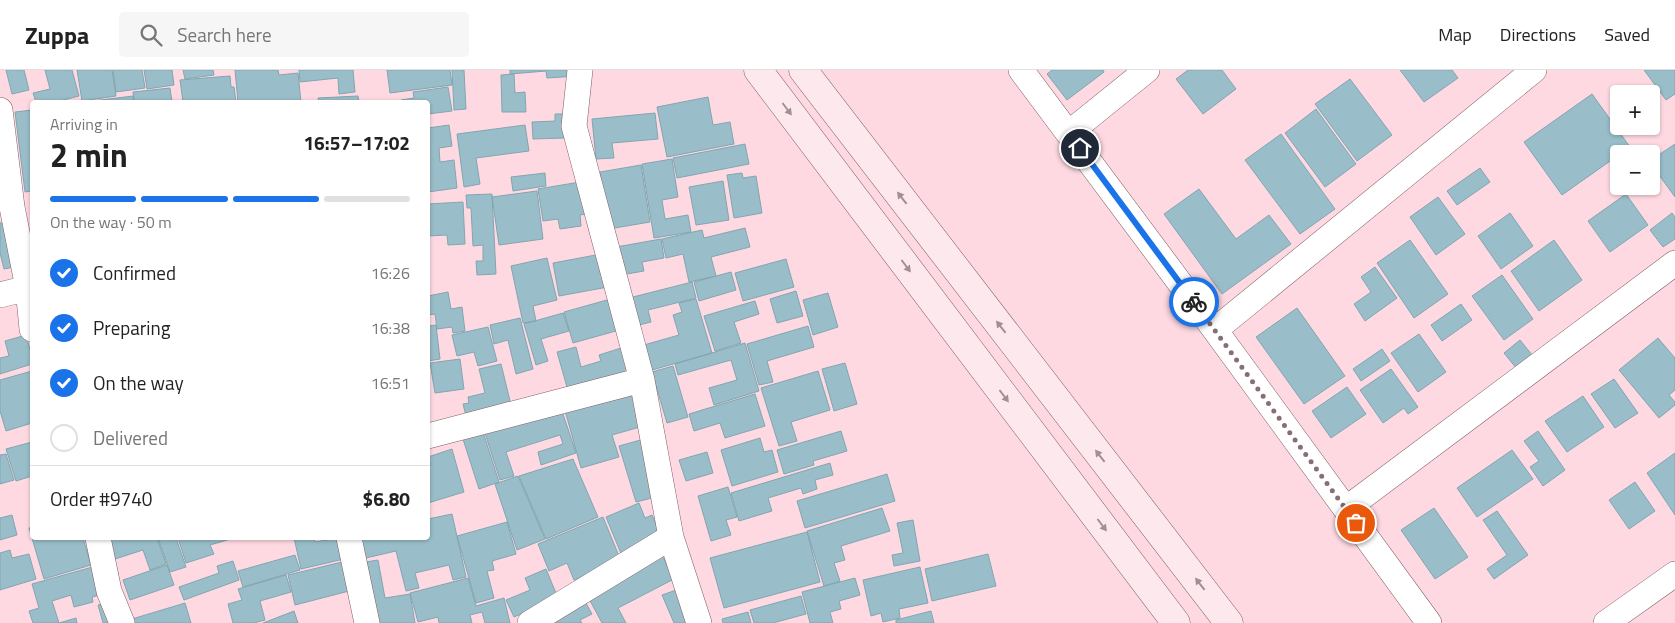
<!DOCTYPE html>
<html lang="en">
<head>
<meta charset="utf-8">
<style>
	body { margin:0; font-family:"Titillium Web",sans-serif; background:#f6f6f6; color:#222; height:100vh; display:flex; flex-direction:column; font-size:19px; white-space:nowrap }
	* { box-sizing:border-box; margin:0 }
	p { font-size:16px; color:#767676 }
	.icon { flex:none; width:28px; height:28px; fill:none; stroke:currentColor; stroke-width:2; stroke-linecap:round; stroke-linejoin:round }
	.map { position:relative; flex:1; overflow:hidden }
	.sheet { position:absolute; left:30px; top:30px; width:400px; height:440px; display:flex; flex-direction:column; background:#fff; border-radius:5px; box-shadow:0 1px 4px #0004 }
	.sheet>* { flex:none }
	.buttons { position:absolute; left:1610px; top:15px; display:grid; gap:10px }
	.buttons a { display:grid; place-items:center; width:50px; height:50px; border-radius:5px; background:#fff; box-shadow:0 1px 4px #0004; font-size:25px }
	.pin { position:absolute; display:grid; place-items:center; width:42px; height:42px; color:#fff; margin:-21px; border:2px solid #fff; border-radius:50%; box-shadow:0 1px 5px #0007 }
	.courier { position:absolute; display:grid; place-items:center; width:50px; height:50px; margin:-25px; border:4px solid #1a73e8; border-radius:50%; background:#fff; color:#222; box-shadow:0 1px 6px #0007 }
	.headline em { font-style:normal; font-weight:700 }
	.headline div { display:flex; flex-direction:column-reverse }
	.headline { display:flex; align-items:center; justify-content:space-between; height:85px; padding:0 20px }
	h1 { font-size:32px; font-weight:700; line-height:38px }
	.bar { display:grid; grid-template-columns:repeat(4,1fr); gap:8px 5px; align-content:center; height:60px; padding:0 20px }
	.bar i { height:6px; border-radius:4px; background:#e0e0e0 }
	.bar .active { background:#1a73e8 }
	.bar p { grid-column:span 4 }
	.line { display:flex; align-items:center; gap:12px; padding:0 20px; border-top:1px solid #e0e0e0 }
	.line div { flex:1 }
	ol { padding:0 20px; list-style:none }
	li { display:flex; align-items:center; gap:15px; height:55px }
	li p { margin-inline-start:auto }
	li .icon { padding:5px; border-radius:50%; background:#1a73e8; color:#fff; stroke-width:4 }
	li:last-child { color:#767676 }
	li i { width:28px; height:28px; border:2px solid #e0e0e0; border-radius:50% }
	header { display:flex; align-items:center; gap:30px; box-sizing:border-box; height:70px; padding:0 25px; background:#fff; border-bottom:1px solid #e0e0e0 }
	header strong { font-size:24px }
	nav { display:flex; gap:28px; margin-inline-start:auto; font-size:18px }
	.search { width:350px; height:45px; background:#f6f6f6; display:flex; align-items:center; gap:12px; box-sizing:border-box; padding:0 18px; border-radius:5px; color:#767676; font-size:19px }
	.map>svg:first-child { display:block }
</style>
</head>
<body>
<header>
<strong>Zuppa</strong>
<div class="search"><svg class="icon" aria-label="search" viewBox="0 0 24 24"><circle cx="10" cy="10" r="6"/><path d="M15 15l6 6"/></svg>Search here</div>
<nav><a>Map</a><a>Directions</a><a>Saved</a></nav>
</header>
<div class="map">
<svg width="1675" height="553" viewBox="0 0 1675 553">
	<rect width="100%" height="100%" fill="#ffd9e2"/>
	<path fill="#99bec9" stroke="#81a6b1" d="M6,0H24L29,20L12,24Z
		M45,0H72L79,26L56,32H36L33,23L50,19Z
		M77,0H112L116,26L82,31Z
		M113,0H142L145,18L116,22Z
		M144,0H172L174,15L147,19Z
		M183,0H213L214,5L185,9Z
		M235,0H278L279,5L298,3L301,32H238Z
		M299,0H353L355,22L339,24L338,8L300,12Z
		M387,0H450L452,15L390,23Z
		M452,0H464L466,39L454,40Z
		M510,0H578V6L547,8L546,1L510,4Z
		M1052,0H1103L1104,2L1067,30L1047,4Z
		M1188,0H1222L1236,19L1203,44L1176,9Z
		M1400,0H1452L1458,8L1424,32Z
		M1644,0H1675V24L1666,30Z
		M514,4L515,23L525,22L526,42H502L501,5Z
		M230,6L231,17H234L236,32H183L180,10Z
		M1350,9L1392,65L1357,91L1315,34Z
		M448,17L452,41L428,44V32H401V30L414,28L413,22Z
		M170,18L172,32H134L133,22Z
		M1592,24L1630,77L1562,125L1524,72Z
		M133,26L134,32H85Z
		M358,26L359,32H319L318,28Z
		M708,27L713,55L730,52L734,74L667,87L657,37Z
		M1316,39L1356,94L1325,117L1285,63Z
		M32,40V121L25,122L15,42Z
		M655,43L658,69L612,73L614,88L596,89L592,49Z
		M555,44H564L565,68L533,69L532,52L555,51Z
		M449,55L452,76L439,78L440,92L454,90L457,118L428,122V58Z
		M525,55L529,81L476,88L480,114L464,117L457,64Z
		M1281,64L1335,139L1300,164L1245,90Z
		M745,74L749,94L677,108L673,88Z
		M1675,74V127L1651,94V90Z
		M672,89L678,127L662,130L665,149L688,145L691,162L654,168L642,94Z
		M641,95L650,152L609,159L600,102Z
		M1480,98L1490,112L1457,135L1447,121Z
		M545,103L546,116L513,121L511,107Z
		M742,103L743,108L756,106L762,143L734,148L727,105Z
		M586,111L592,143L580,145L581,156L560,159L558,149L543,151L538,119Z
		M723,111L729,150L696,155L689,117Z
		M1199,119L1236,169L1269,145L1291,174L1222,224L1164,144Z
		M537,121L543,169L499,175L492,127Z
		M492,124L496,204L477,205L476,191H483V175L473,176L471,138H467L466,125Z
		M1626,124L1648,155L1610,182L1588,151Z
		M1438,127L1465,164L1436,185L1410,147Z
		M463,132L465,174L448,175L447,165L428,166V134Z
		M1510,143L1533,176L1501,199L1478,166Z
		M1672,143L1675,147V169L1663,177L1650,160Z
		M10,151L20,196L4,199L0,183V153Z
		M745,158L750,177L711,187L716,206L689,212L683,184L666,188L662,169L702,160L704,168Z
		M661,169L664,188L642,192L644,201L621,205L616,177Z
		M1410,170L1448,224L1414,248L1377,193Z
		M1554,170L1582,210L1539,241L1511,201Z
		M601,184L608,217L559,226L553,193Z
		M547,188L557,230L533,236L536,251L523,253L511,196Z
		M786,189L794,217L743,231L735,203Z
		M1375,197L1397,228L1365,251L1354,234L1371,222L1361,207Z
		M731,202L736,220L699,231L694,212Z
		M1502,205L1533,249L1504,270L1472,226Z
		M692,212L696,228L648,240L651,252L635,256L629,228Z
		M796,221L803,246L777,253L770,229Z
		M448,222L451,239L462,237L465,261L453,263L452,257L437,259L435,244L428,245V226Z
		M828,223L838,257L813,265L803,230Z
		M614,228L623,259L573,273L564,242Z
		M696,229L712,283L652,300L644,275L679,265L673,245L682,242L679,233Z
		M755,231L759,244L734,252L741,273L715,281L704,246Z
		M1461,234L1472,250L1442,271L1431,255Z
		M1297,238L1345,306L1304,334L1256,267Z
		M563,243L569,261L541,269L548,291L536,295L524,254Z
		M520,248L533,299L516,304L508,270L494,274L490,255Z
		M436,255L440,289L428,291V256Z
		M808,256L814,277L767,291L773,312L759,315L747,274Z
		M488,257L497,291L478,296L474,282L457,286L452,265Z
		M1419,264L1446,302L1418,322L1391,283Z
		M26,265L32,286V294L0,304V288L9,286L5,271Z
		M1658,268L1675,288V320L1669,325L1675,332V335L1659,348L1619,300Z
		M1520,270L1537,291L1521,304L1504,283Z
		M745,273L759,321L714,335L709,318L737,310L731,290L678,305L675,294Z
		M576,277L581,297L601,291L599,285L621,278L629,307L569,324L557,282Z
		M1382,279L1390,291L1361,311L1353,299Z
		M460,289L464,319L435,323L430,293Z
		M845,293L857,334L834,341L822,299Z
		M501,294L512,339L467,350L463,334L469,333L468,327L485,323L479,299Z
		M673,296L688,347L667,353L652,302Z
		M1391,299L1418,337L1408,344L1404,338L1383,353L1360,320Z
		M32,301V353L6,361L0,341V310Z
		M818,301L830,340L791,352L797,371L779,376L761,318Z
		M1614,309L1638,343L1615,358L1591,324Z
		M635,316L647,355L612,365L619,387L581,398L564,337Z
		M1347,317L1366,344L1331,368L1312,341Z
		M755,324L765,356L725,368L720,353L694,361L689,344Z
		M1583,326L1604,357L1567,382L1545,351Z
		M560,335L576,383L541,395L538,382L563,374L560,365L506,382L514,406L500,410L484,360Z
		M482,359L499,412L479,419L462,366Z
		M841,361L847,381L813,391L814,395L784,404L777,380Z
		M1538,361L1565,400L1543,416L1530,397L1539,391L1524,371Z
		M760,368L764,382L772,380L778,402L732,416L721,380Z
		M644,369L660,426L636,432L619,376Z
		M32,372V406L16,411L6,379Z
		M452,379L464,422L428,433V396L431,395L428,387Z
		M1512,380L1533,409L1477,447L1457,418Z
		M707,382L713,403L686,411L679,390Z
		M1675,383V445L1647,403Z
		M6,384L14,410L0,414V385Z
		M573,389L598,447L546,469L519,406Z
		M830,393L833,405L815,410L817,419L803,424L801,418L768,428L772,441L739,451L731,423Z
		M887,404L895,431L805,458L797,431Z
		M518,406L545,469L517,480L495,414Z
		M1635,412L1655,441L1629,459L1609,430Z
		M728,417L737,447L726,450L731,465L711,471L698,426Z
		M639,433L645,448L652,445L662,469L622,486L606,447Z
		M882,438L890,461L841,476L845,490L834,493L840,511L824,516L807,461Z
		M1434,438L1468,487L1435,509L1401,460Z
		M1497,441L1528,485L1494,509L1487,499L1507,485L1483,450Z
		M452,444L466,507L453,510L449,495L415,503L419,518L406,521L396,481L357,490L352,468H428V449Z
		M12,445L17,465L0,470V448Z
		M603,447L621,491L574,510L567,493L549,501L538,474Z
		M913,450L920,491L894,496L892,485L903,483L897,453Z
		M507,452L516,484L492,491L494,500L487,501L494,528L476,533L457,466Z
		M32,457V468H83L91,495L44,509L29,458Z
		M807,462L820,512L724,538L710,488Z
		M108,468H157L166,494L150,500L143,480L112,490Z
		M158,468H176L186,497L170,502Z
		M178,468H234L210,475L214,484L186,493Z
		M294,468H314L315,472L339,468L344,489L301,499Z
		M10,480L12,488L29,484L36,509L0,520V483Z
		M661,483L674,509L618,538L626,553H602L586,523Z
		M988,484L996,516L932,531L925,499Z
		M295,485L300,500L243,517L238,501Z
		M378,490L385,528L410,524L415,553H370L360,493Z
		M233,491L239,510L184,530L179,517L219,503L217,496Z
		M346,491L353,520L295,535L288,505Z
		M167,495L174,515L130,530L123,510Z
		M96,496L104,524L92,527L93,532L74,537L71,525L52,531L59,553L76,548L77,553H33L29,541L39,538L32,514Z
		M920,497L928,533L899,539L900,548L883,552L881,543L871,546L863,510Z
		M546,499L558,528L514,547L506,530L530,520L525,508Z
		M286,505L291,522L260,531L265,550L254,553H233L228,534L242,530L238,519Z
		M468,508L476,536L504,528L510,553H485L482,542L470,545L472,553H439L438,547L418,552L410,523Z
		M855,508L860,525L839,531L841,539L830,542L833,553H810L802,522Z
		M679,519L693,553H674L662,525Z
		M801,526L806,544L773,553H754L750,540Z
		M583,528L592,544L580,550L582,553H555L550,545Z
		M112,532L117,553H103L98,535Z
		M185,533L191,553H133L132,549Z
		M294,541L298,553H263Z
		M931,541L934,553H896V550Z
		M748,542L751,553H723L722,549Z"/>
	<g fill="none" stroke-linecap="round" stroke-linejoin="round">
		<g stroke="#7f5e67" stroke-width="26">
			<path id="minor" d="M580,0L574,56L642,310L671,467L699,553
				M1021,0L1215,260L1429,553
				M0,40L12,137L28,218L32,259
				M1069,63L1147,0
				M0,225L28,218
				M1215,260L1534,0
				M428,366L642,310
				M1346,439L1675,193
				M98,468L109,521L122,553
				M349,468L367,553
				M530,553L671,467
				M1606,553L1675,504"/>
		</g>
		<g stroke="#7f5e67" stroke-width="29">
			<path id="secondary" d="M758,0L1176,553
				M803,0L1229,553"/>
		</g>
		<use href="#minor" stroke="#fff" stroke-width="25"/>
		<use href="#secondary" stroke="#fde8ee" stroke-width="28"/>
	</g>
	<defs><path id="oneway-solid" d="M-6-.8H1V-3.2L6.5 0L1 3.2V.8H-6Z" transform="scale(1.25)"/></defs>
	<g fill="#a18f94">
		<use href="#oneway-solid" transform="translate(787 39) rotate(53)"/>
		<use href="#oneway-solid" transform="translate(902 128) rotate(-128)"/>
		<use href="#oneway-solid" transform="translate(906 196) rotate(53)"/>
		<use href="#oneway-solid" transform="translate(1001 257) rotate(-128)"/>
		<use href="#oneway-solid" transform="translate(1004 326) rotate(53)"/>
		<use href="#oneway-solid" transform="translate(1100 386) rotate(-128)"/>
		<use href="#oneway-solid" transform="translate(1102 455) rotate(53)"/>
		<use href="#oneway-solid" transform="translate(1200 514) rotate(-128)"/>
	</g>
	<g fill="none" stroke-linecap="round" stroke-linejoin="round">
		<path stroke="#866f75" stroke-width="5" stroke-dasharray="0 9" d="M1194,232L1356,453"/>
		<path stroke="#1a73e8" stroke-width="6" d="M1080,78L1194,232"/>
	</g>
</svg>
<div class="buttons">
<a>+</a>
<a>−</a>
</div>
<div class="pin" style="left:1356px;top:453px;background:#ea580c"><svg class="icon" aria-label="bag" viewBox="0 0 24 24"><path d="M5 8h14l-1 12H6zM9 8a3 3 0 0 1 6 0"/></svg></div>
<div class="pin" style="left:1080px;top:78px;background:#1f2937"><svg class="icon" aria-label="home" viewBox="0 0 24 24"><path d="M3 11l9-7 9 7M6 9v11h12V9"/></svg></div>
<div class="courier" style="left:1194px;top:232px"><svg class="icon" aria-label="bike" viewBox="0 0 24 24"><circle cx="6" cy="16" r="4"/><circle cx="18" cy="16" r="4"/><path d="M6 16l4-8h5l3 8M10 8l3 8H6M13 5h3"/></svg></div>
<section class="sheet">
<div class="headline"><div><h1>2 min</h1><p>Arriving in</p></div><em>16:57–17:02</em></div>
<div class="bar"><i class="active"></i><i class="active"></i><i class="active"></i><i></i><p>On the way · 50 m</p></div>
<ol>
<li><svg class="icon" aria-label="check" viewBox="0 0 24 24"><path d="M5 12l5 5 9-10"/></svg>Confirmed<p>16:26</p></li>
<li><svg class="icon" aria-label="check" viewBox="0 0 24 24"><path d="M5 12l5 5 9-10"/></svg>Preparing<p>16:38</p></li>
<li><svg class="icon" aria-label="check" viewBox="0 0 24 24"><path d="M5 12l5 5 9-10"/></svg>On the way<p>16:51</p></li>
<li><i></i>Delivered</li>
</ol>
<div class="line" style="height:65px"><div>Order #9740</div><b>$6.80</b></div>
</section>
</div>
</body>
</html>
